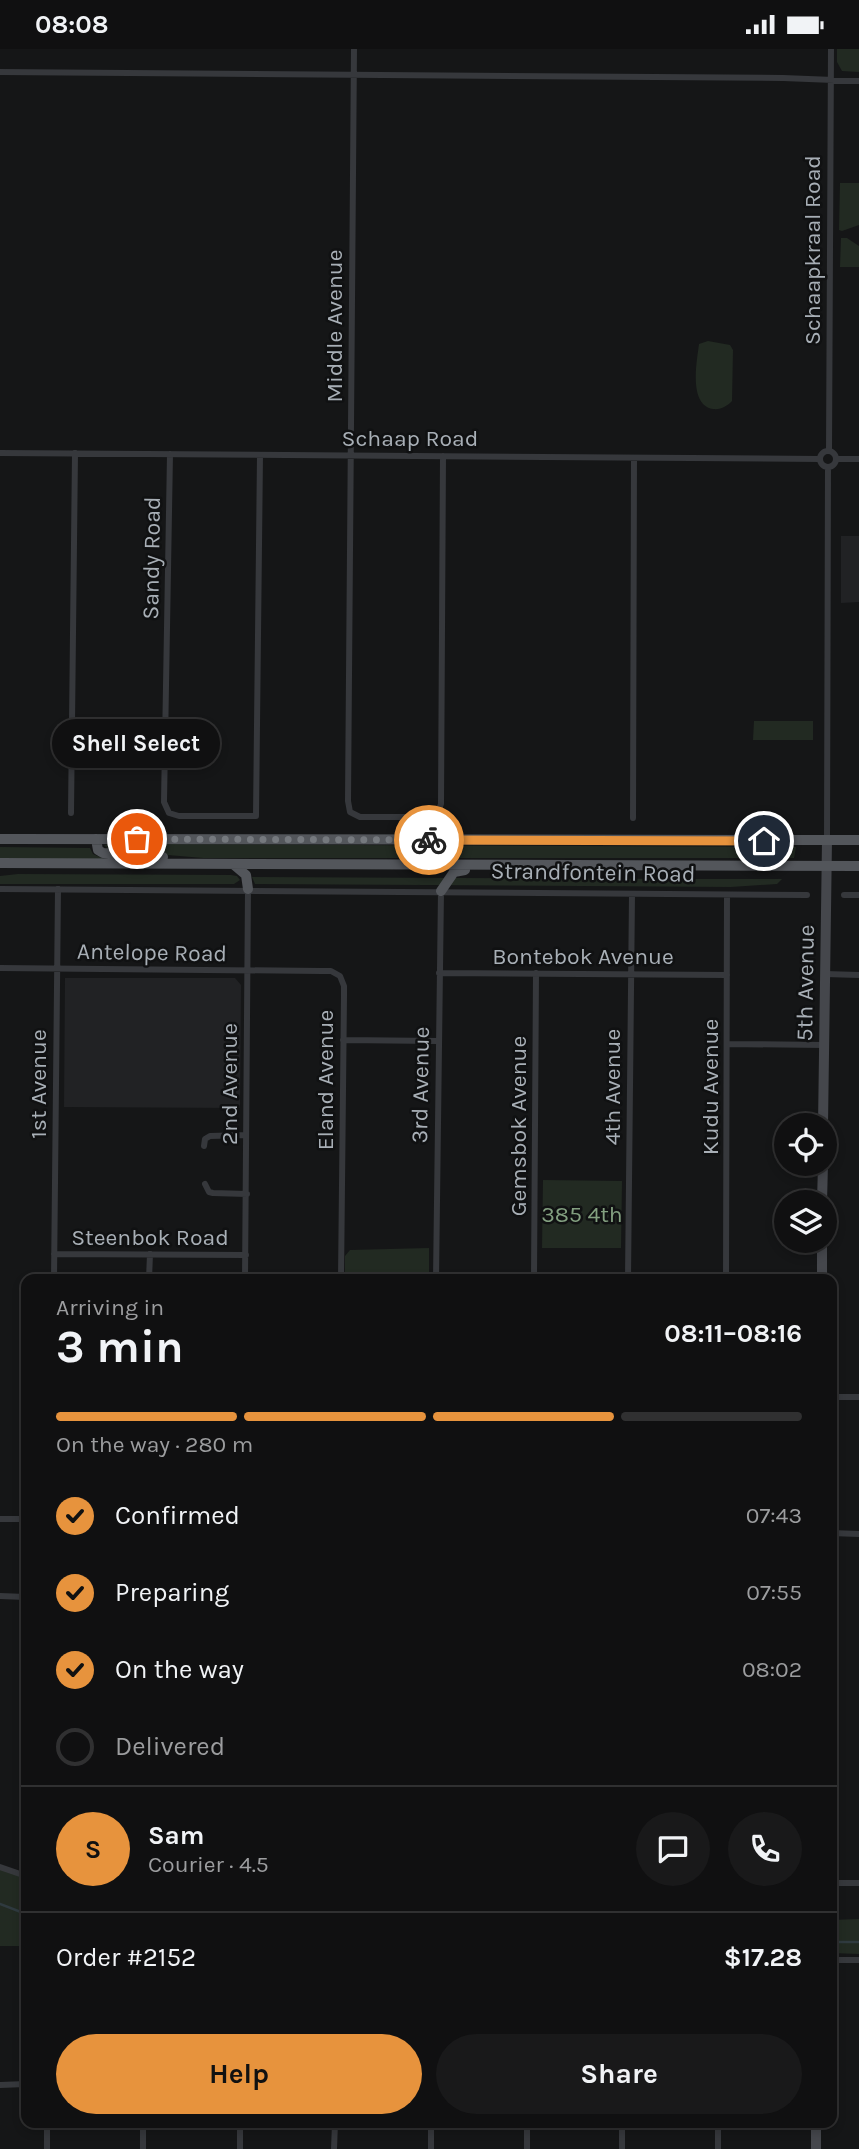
<!DOCTYPE html>
<html lang="en">
<head>
<meta charset="utf-8">
<style>
	body { margin:0; font-family:Karla,sans-serif; background:#19191a; color:#f1f3f6; height:100vh; display:flex; flex-direction:column; font-size:26px; white-space:nowrap }
	* { box-sizing:border-box; margin:0 }
	p { font-size:23px; color:#9c9d9f }
	.icon { flex:none; width:38px; height:38px; fill:none; stroke:currentColor; stroke-width:2; stroke-linecap:round; stroke-linejoin:round }
	.map { position:relative; flex:1; overflow:hidden }
	.panel { position:absolute; left:21px; top:1225px; width:816px; height:854px; display:flex; flex-direction:column; background:#101011; border-radius:14px; box-shadow:0 4px 10px #0003,0 0 0 2px #303031 }
	.panel>* { flex:none }
	.controls { position:absolute; left:774px; top:1064px; display:grid; gap:14px }
	.controls a { display:grid; place-items:center; width:63px; height:63px; border-radius:50%; background:#101011; box-shadow:0 4px 10px #0003,0 0 0 2px #303031; font-size:35px }
	.pin { position:absolute; display:grid; place-items:center; width:60px; height:60px; color:#fff; margin:-30px; border:4px solid #fff; border-radius:50%; box-shadow:0 2px 7px #0007 }
	.courier { position:absolute; display:grid; place-items:center; width:70px; height:70px; margin:-35px; border:5px solid #e7933d; border-radius:50%; background:#fff; color:#222; box-shadow:0 2px 9px #0007 }
	.bubble { position:absolute; height:49px; border-radius:24px; background:#101011; box-shadow:0 4px 10px #0003,0 0 0 2px #303031; font-size:23px; font-weight:700; line-height:49px; text-align:center }
	.overview em { font-style:normal; font-weight:700 }
	.overview div { display:flex; flex-direction:column-reverse }
	.overview { display:flex; align-items:center; justify-content:space-between; height:119px; padding:0 35px }
	h1 { font-size:46px; font-weight:700; line-height:52px }
	.bar { display:grid; grid-template-columns:repeat(4,1fr); gap:10px 7px; align-content:center; height:84px; padding:0 35px }
	.bar i { height:9px; border-radius:5px; background:#303031 }
	.bar .selected { background:#e7933d }
	.bar p { grid-column:span 4 }
	.line { display:flex; align-items:center; gap:18px; padding:0 35px; border-top:2px solid #303031 }
	.line div { flex:1 }
	.round { display:grid; place-items:center; flex:none; width:74px; height:74px; border-radius:37px; background:#19191a }
	ol { padding:0 35px; list-style:none }
	li { display:flex; align-items:center; gap:21px; height:77px }
	li p { margin-inline-start:auto }
	li .icon { padding:7px; border-radius:50%; background:#e7933d; color:#111; stroke-width:4 }
	li:last-child { color:#9c9d9f }
	li i { width:38px; height:38px; border:4px solid #303031; border-radius:50% }
	.cta { display:flex; gap:14px; margin-top:auto; padding:14px 35px }
	.cta a { flex:1; height:80px; border-radius:42px; background:#e7933d; color:#111; font-size:28px; font-weight:700; line-height:80px; text-align:center }
	.cta a+a { background:#19191a; color:#f1f3f6 }
	.status { display:flex; justify-content:space-between; align-items:center; height:49px; padding:0 35px; background:#101011; direction:ltr }
	.status svg { height:19px; fill:currentColor }
	.map>svg:first-child { display:block }
</style>
</head>
<body>
<div class="status"><b>08:08</b><svg viewBox="0 0 49 12"><path d="M0 12V9h3v3zM5 12V6h3v6zM10 12V3h3v9zM15 12V0h3v12zM26 1h20v11H26zM47 4h2v5h-2z"/></svg></div>
<div class="map">
<svg width="859" height="2100" viewBox="0 0 859 2100">
	<rect width="100%" height="100%" fill="#151617"/>
	<path fill="#212224" d="M841,487H859V553L841,554Z
		M65,929H235L241,936L240,1059L64,1058Z"/>
	<path fill="#222a22" d="M837,0H859V23L842,22L837,13Z
		M840,134H859V176L842,182L839,181Z
		M841,189H847L859,197V218H840Z
		M708,292L730,296L733,301L732,352C727,357 721,361 713,360C688,356 697,312 699,295Z
		M754,672H813V691H753Z
		M104,796L123,795L796,798L794,809H203L109,801Z
		M0,798L90,799L93,805L106,811L0,809Z
		M18,825L231,826L237,827L240,831L234,835H0V827Z
		M252,828L706,830H782L777,835L731,838L255,835Z
		M543,1131L622,1132L621,1199H542Z
		M429,1199V1230H345V1207L350,1201Z
		M0,1819L26,1827V1897H0Z
		M859,1870V1905L831,1904V1871Z"/>
	<g fill="none" stroke-linecap="round" stroke-linejoin="round">
		<path stroke="#2f3a3f" stroke-width="2.5" d="M0,1855L26,1865
			M831,1893H859"/>
		<path stroke="#36383c" stroke-width="6" d="M354,0L348,752L350,763L360,768H428L437,765L441,755L443,407
			M0,23L783,29L859,32
			M820 410a8 8 0 1 1 16 0a8 8 0 1 1-16 0Z
			M829,402L831,0
			M0,404L820,410
			M170,405L164,753L169,764L179,767H256L260,406
			M837,410H859
			M71,764L75,404
			M633,769L634,409
			M827,791L828,418
			M0,840L807,846
			M844,846H859
			M0,919L322,922H331L340,927L344,937V947L341,1230
			M439,924L727,926
			M825,925L859,926
			M343,991L438,992
			M728,995L824,996
			M204,1097L205,1090L210,1087L246,1086
			M205,1135L209,1143L213,1144L247,1145
			M54,1205L246,1206
			M54,1230L58,840
			M149,1230L150,1205
			M245,1230L248,840
			M436,1230L441,842
			M534,1230L536,924
			M628,1230L632,845
			M726,1230L727,846
			M831,1348H859
			M0,1470H26
			M831,1484L859,1485
			M0,1547L26,1548
			M0,1818L26,1827
			M831,1834H859
			M831,1911H859
			M0,2036L26,2035
			M47,2100V2074
			M143,2100V2074
			M240,2100V2074
			M334,2100L335,2074
			M431,2100V2074
			M527,2100V2074
			M622,2100V2074
			M718,2100V2074"/>
		<path stroke="#45474c" stroke-width="10" d="M823,1076L827,791
			M822,1153L823,1115
			M822,1230V1192
			M816,2100V2074"/>
		<path stroke="#53565b" stroke-width="10" d="M0,790L859,791
			M96,790L98,801L103,804L163,808
			M0,814L859,817
			M233,815L246,826L248,840
			M441,842L454,823L465,821"/>
	</g>
	<g fill="none" stroke-linecap="round" stroke-linejoin="round">
		<path stroke="#75797e" stroke-width="7" stroke-dasharray="0 12.6" d="M137,790L429,791"/>
		<path stroke="#e7933d" stroke-width="9" d="M429,791L764,792"/>
	</g>
	<g text-anchor="middle" stroke-width="5" stroke-linejoin="round" paint-order="stroke">
		<g font-size="23" fill="#a8afb6" stroke="#101112">
			<text transform="translate(812 201) rotate(-90)" y="8">Schaapkraal Road</text>
			<text transform="translate(334 277) rotate(-90)" y="8">Middle Avenue</text>
			<text x="410" y="397">Schaap Road</text>
			<text transform="translate(151 509) rotate(-89)" y="8">Sandy Road</text>
			<text transform="translate(593 823) rotate(1)" y="8">Strandfontein Road</text>
			<text transform="translate(152 903) rotate(1)" y="8">Antelope Road</text>
			<text x="583" y="915">Bontebok Avenue</text>
			<text transform="translate(805 934) rotate(-89)" y="8">5th Avenue</text>
			<text transform="translate(325 1031) rotate(-90)" y="8">Eland Avenue</text>
			<text transform="translate(38 1035) rotate(-90)" y="8">1st Avenue</text>
			<text transform="translate(229 1035) rotate(-90)" y="8">2nd Avenue</text>
			<text transform="translate(420 1036) rotate(-89)" y="8">3rd Avenue</text>
			<text transform="translate(612 1038) rotate(-90)" y="8">4th Avenue</text>
			<text transform="translate(710 1038) rotate(-90)" y="8">Kudu Avenue</text>
			<text transform="translate(518 1077) rotate(-90)" y="8">Gemsbok Avenue</text>
			<text x="150" y="1196">Steenbok Road</text>
		</g>
		<g font-size="23" fill="#83a080" stroke="#101112">
			<text x="582" y="1173">385 4th</text>
		</g>
	</g>
</svg>
<div class="controls">
<a><svg class="icon" aria-label="locate" viewBox="0 0 24 24"><circle cx="12" cy="12" r="6"/><path d="M12 2v4M12 18v4M2 12h4M18 12h4"/></svg></a>
<a><svg class="icon" aria-label="layers" viewBox="0 0 24 24"><path d="M12 4l9 5-9 5-9-5zM3 14l9 5 9-5"/></svg></a>
</div>
<div class="pin" style="left:137px;top:790px;background:#ea580c"><svg class="icon" aria-label="bag" viewBox="0 0 24 24"><path d="M5 8h14l-1 12H6zM9 8a3 3 0 0 1 6 0"/></svg></div>
<div class="pin" style="left:764px;top:792px;background:#1f2937"><svg class="icon" aria-label="home" viewBox="0 0 24 24"><path d="M3 11l9-7 9 7M6 9v11h12V9"/></svg></div>
<div class="courier" style="left:429px;top:791px"><svg class="icon" aria-label="bike" viewBox="0 0 24 24"><circle cx="6" cy="16" r="4"/><circle cx="18" cy="16" r="4"/><path d="M6 16l4-8h5l3 8M10 8l3 8H6M13 5h3"/></svg></div>
<div class="bubble" style="left:52px;top:670px;width:168px">Shell Select</div>
<section class="panel">
<div class="overview"><div><h1>3 min</h1><p>Arriving in</p></div><em>08:11–08:16</em></div>
<div class="bar"><i class="selected"></i><i class="selected"></i><i class="selected"></i><i></i><p>On the way · 280 m</p></div>
<ol>
<li><svg class="icon" aria-label="check" viewBox="0 0 24 24"><path d="M5 12l5 5 9-10"/></svg>Confirmed<p>07:43</p></li>
<li><svg class="icon" aria-label="check" viewBox="0 0 24 24"><path d="M5 12l5 5 9-10"/></svg>Preparing<p>07:55</p></li>
<li><svg class="icon" aria-label="check" viewBox="0 0 24 24"><path d="M5 12l5 5 9-10"/></svg>On the way<p>08:02</p></li>
<li><i></i>Delivered</li>
</ol>
<div class="line" style="height:126px"><b class="round" style="background:#e7933d;color:#111">S</b><div><b>Sam</b><p>Courier · 4.5</p></div><a class="round"><svg class="icon" aria-label="chat" viewBox="0 0 24 24"><path d="M4 5h16v11H9l-5 4z"/></svg></a><a class="round"><svg class="icon" aria-label="phone" viewBox="0 0 24 24"><path d="M5 4h4l2 5-3 2q2 4 5 5l2-3 5 2v4C11 20 4 13 5 4z"/></svg></a></div>
<div class="line" style="height:91px"><div>Order #2152</div><b>$17.28</b></div>
<div class="cta"><a>Help</a><a>Share</a></div>
</section>
</div>
</body>
</html>
